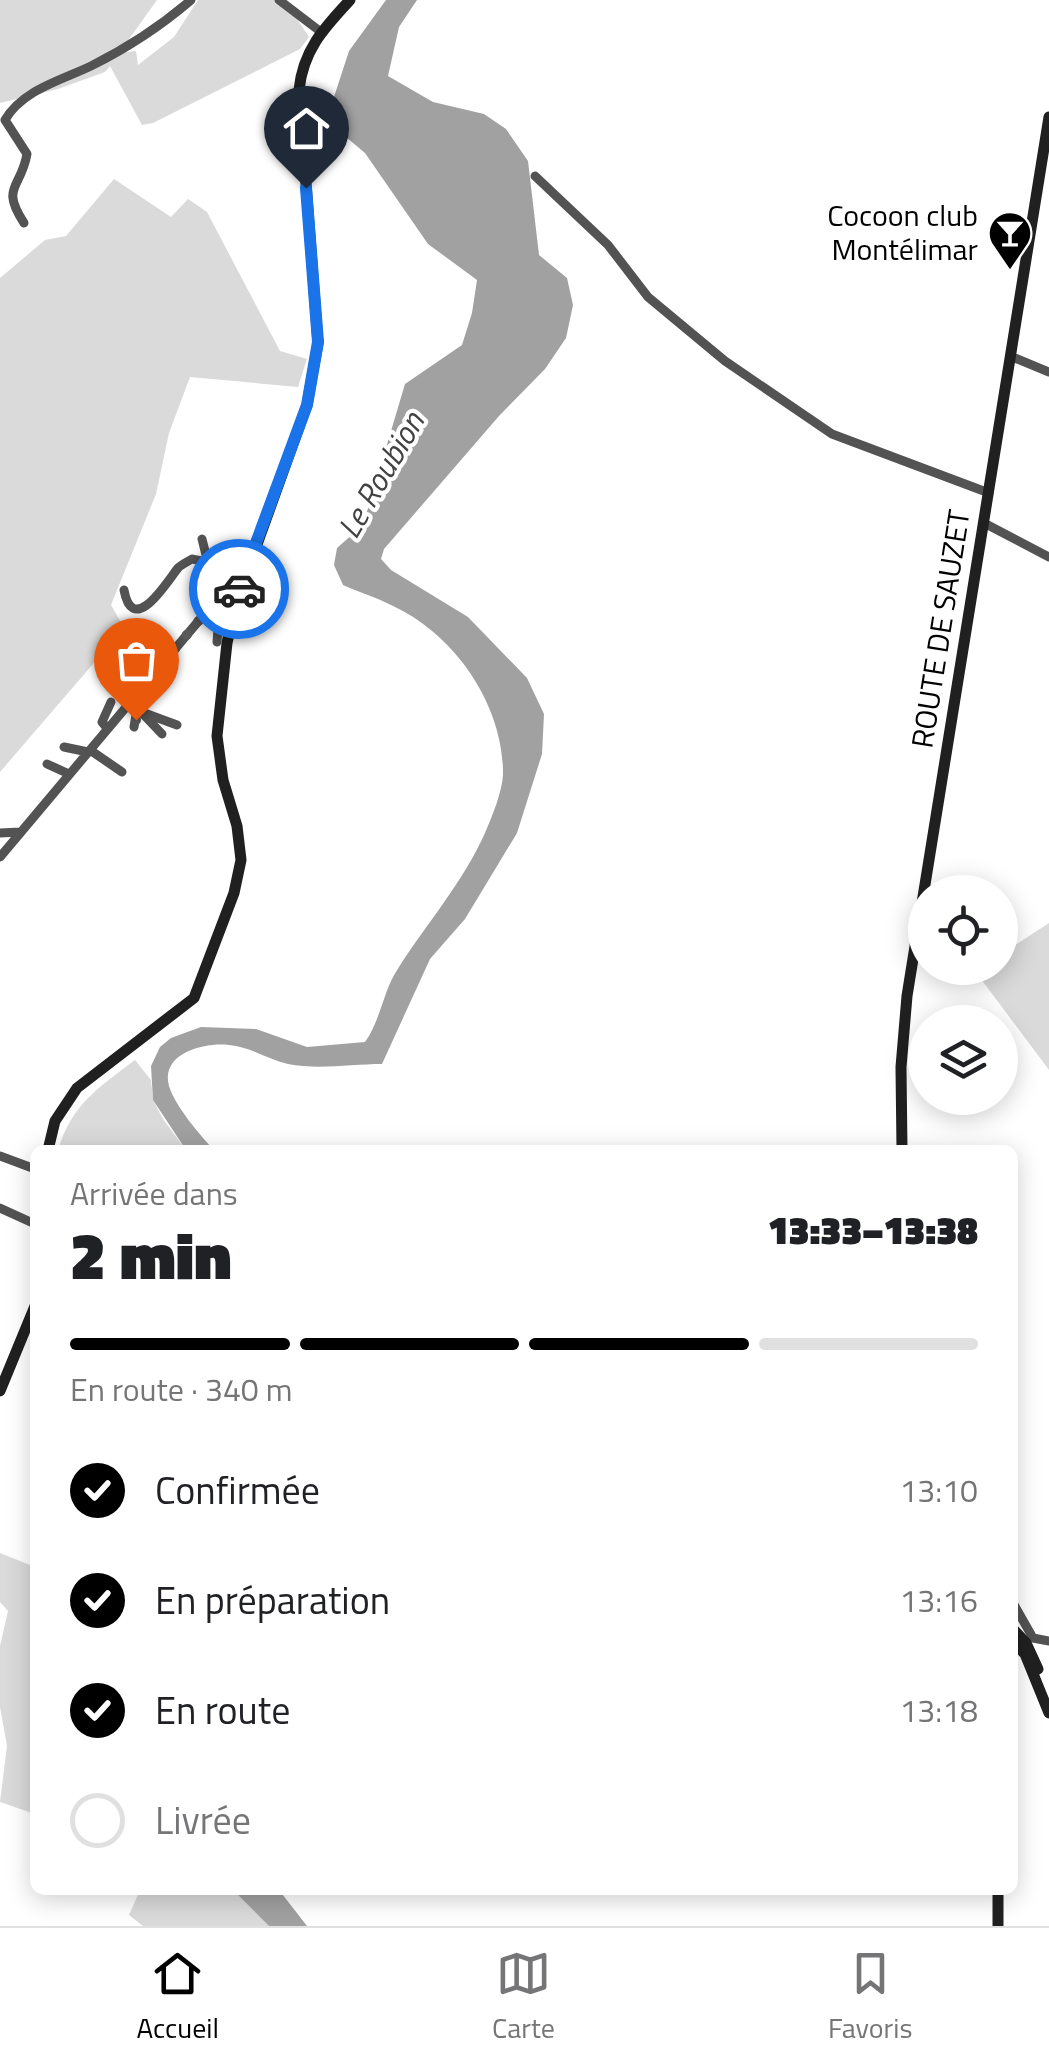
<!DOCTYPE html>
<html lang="fr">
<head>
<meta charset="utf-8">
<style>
	body { margin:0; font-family:"Titillium Web",sans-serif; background:#f6f6f6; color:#202124; height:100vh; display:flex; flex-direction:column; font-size:38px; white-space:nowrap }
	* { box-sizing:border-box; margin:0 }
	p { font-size:32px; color:#757577 }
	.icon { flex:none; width:55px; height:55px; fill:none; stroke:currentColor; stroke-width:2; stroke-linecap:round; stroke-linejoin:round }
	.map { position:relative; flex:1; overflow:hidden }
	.panel { position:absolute; left:30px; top:1145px; width:988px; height:750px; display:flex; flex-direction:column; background:#fff; border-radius:15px; box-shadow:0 5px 25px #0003 }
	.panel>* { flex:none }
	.tools { position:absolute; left:908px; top:875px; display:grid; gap:20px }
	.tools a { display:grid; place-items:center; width:110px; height:110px; border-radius:50%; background:#fff; box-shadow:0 5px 25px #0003; font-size:50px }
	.pin { position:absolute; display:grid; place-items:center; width:85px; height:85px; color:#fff; margin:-102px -42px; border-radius:50% 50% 50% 0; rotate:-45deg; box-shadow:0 0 10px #0007 }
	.pin .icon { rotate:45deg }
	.courier { position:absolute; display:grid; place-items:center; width:100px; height:100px; margin:-50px; border:8px solid #1a73e8; border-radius:50%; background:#fff; color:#222; box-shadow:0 2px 12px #0007 }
	.headline em { font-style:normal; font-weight:800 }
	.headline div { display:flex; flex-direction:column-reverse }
	.headline { display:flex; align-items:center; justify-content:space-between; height:170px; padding:0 40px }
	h1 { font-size:65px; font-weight:800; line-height:75px }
	.bar { display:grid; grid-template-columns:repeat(4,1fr); gap:15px 10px; align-content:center; height:120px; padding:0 40px }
	.bar i { height:12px; border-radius:8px; background:#e0e0e0 }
	.bar .current { background:#000 }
	.bar p { grid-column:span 4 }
	ol { padding:0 40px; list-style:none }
	li { display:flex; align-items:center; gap:30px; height:110px }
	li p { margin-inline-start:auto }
	li .icon { padding:10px; border-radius:50%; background:#000; color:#fff; stroke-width:4 }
	li:last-child { color:#757577 }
	li i { width:55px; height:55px; border:5px solid #e0e0e0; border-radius:50% }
	.tab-bar { display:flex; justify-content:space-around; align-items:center; height:140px; border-top:2px solid #e0e0e0; background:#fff; font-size:28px; color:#757577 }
	.tab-bar a { display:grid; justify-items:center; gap:5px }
	.tab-bar .current { color:#000 }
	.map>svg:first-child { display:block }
</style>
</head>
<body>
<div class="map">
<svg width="1049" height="1926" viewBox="0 0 1049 1926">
	<rect width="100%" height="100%" fill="#fff"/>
	<path fill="#dadada" d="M0,0H157L119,53L136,51L138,65L174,37L198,0H277L293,13L309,37L300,49L153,123L142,125L110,66L105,72L58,89L0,103Z
		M114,179L171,217L188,199L207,212L280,351L307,359L298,387L190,377L169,433L156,494L111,605L124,628L0,772V278L45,240L66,236Z
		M1049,923V1070L975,971L980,968H1000V955Z
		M135,1060L151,1080L153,1100L163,1119L186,1150H58C72,1104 98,1088 135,1060Z
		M0,1553L35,1567V1814L0,1802L7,1746L0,1707V1646L8,1611L0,1602Z
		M140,1890H233L269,1926H143L129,1915Z"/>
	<path fill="#a1a1a1" d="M386,0H417L399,27L388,76L433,102L484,114L506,129L528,161L539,255L567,278L573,305L566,338L545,369L499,416L384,549L381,559L391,570L468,617L527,678L544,714L542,754L517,833L465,919L430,959L382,1064C353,1064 317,1070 288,1064C267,1059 251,1047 229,1045C205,1042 160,1053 169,1086C175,1106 200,1135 214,1150H186L153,1100L151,1066L160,1047L171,1038L201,1027L256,1029L307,1047L365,1042C381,1020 383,990 399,967C428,922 463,882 485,833C492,817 502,792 503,775C504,708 458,639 399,609C381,599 361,593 343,585L334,565L337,548L363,525L405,384L462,345L472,313L477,280L428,244L365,153L340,132L333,100L349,51Z
		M233,1890H279L307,1926H269Z"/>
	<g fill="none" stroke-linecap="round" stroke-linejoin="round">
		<path stroke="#535353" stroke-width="9" d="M279,0L321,32
			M535,176L608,245L648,297L725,361L832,434L989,493
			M24,223C0,186 21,189 27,154L5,120C22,90 62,80 91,66C125,49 162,25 191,0
			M1010,356L1049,372
			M984,523L1049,557
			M202,539L206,555L247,572
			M124,590C133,640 170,577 178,568C182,564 187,562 192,559C212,561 224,576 243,583
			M204,598L221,585L236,589
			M204,614L207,621L218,629L217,642
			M143,661L141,668L145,684
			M129,702L139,711L177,725
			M143,714L162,734
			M134,727L137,709
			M107,728L102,722L111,702
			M64,747L88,752
			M90,750L122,772
			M47,764L69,774
			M0,833L20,832
			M0,857L212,605L236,589H241
			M0,1156L35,1169
			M0,1208L35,1224
			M1012,1601L1033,1638L1049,1641"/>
		<path stroke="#202020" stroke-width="11" d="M48,1150L55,1121L77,1088L194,998L234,893L241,860L237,826L223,780L217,736L227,643L236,603L307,405L318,343L299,90C303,50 324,28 350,0
			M902,1150L901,1067L907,996L1049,117
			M0,1391L35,1306
			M1012,1628L1026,1643L1038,1669
			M1012,1640L1025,1654L1049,1713
			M998,1890V1926"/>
	</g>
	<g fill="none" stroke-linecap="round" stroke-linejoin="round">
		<path stroke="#595959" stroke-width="10" stroke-dasharray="0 18" d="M136,720V709L130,702L212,605L239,589"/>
		<path stroke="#1a73e8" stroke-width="12" d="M239,589L307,405L318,342L306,188"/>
	</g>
	<defs>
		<g id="bar-pin" transform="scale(2.25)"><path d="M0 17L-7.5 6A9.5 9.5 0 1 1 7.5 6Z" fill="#000" stroke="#fff"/><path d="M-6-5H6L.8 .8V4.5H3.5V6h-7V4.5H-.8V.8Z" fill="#fff"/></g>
	</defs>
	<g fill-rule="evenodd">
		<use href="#bar-pin" x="1010" y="233"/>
	</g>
	<g text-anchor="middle" stroke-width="8" stroke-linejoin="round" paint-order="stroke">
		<g font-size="30" fill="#000" stroke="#fff" text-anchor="end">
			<text x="978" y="226">Cocoon club<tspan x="978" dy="34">Montélimar</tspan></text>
		</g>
		<g font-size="30" fill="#000" stroke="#fff">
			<text transform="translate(941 629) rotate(-81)" y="10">ROUTE DE SAUZET</text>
		</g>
		<g font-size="32" font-style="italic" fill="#424242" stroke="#fff">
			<text transform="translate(381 475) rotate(-60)" y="11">Le Roubion</text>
		</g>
	</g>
</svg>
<div class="tools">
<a><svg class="icon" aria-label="locate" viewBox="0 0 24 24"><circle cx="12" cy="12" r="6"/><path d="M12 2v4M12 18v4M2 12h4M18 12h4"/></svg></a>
<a><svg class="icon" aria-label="layers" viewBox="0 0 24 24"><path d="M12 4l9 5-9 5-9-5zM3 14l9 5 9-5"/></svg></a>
</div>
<div class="pin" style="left:136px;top:720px;background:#ea580c"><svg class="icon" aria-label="bag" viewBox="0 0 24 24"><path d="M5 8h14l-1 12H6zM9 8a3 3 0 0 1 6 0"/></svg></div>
<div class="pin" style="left:306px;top:188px;background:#1f2937"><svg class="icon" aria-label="home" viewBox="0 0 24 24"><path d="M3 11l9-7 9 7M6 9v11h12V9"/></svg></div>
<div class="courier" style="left:239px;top:589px"><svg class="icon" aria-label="car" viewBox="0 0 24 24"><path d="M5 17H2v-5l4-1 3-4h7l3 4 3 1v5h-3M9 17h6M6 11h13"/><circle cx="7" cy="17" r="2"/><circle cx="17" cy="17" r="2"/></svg></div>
<section class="panel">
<div class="headline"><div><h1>2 min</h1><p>Arrivée dans</p></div><em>13:33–13:38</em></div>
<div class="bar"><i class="current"></i><i class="current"></i><i class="current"></i><i></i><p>En route · 340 m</p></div>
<ol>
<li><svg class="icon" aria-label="check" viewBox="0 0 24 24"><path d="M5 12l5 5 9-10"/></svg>Confirmée<p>13:10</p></li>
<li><svg class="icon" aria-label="check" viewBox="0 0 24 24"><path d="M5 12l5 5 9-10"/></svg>En préparation<p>13:16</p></li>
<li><svg class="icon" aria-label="check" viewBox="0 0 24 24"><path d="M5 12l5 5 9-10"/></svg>En route<p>13:18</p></li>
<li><i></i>Livrée</li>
</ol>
</section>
</div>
<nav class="tab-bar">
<a class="current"><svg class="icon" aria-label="home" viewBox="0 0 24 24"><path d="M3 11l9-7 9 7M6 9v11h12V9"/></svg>Accueil</a>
<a><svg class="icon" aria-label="map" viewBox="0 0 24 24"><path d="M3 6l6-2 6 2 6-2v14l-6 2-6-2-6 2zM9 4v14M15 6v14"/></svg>Carte</a>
<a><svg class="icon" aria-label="saved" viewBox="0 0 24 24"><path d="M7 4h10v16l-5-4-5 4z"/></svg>Favoris</a>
</nav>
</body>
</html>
